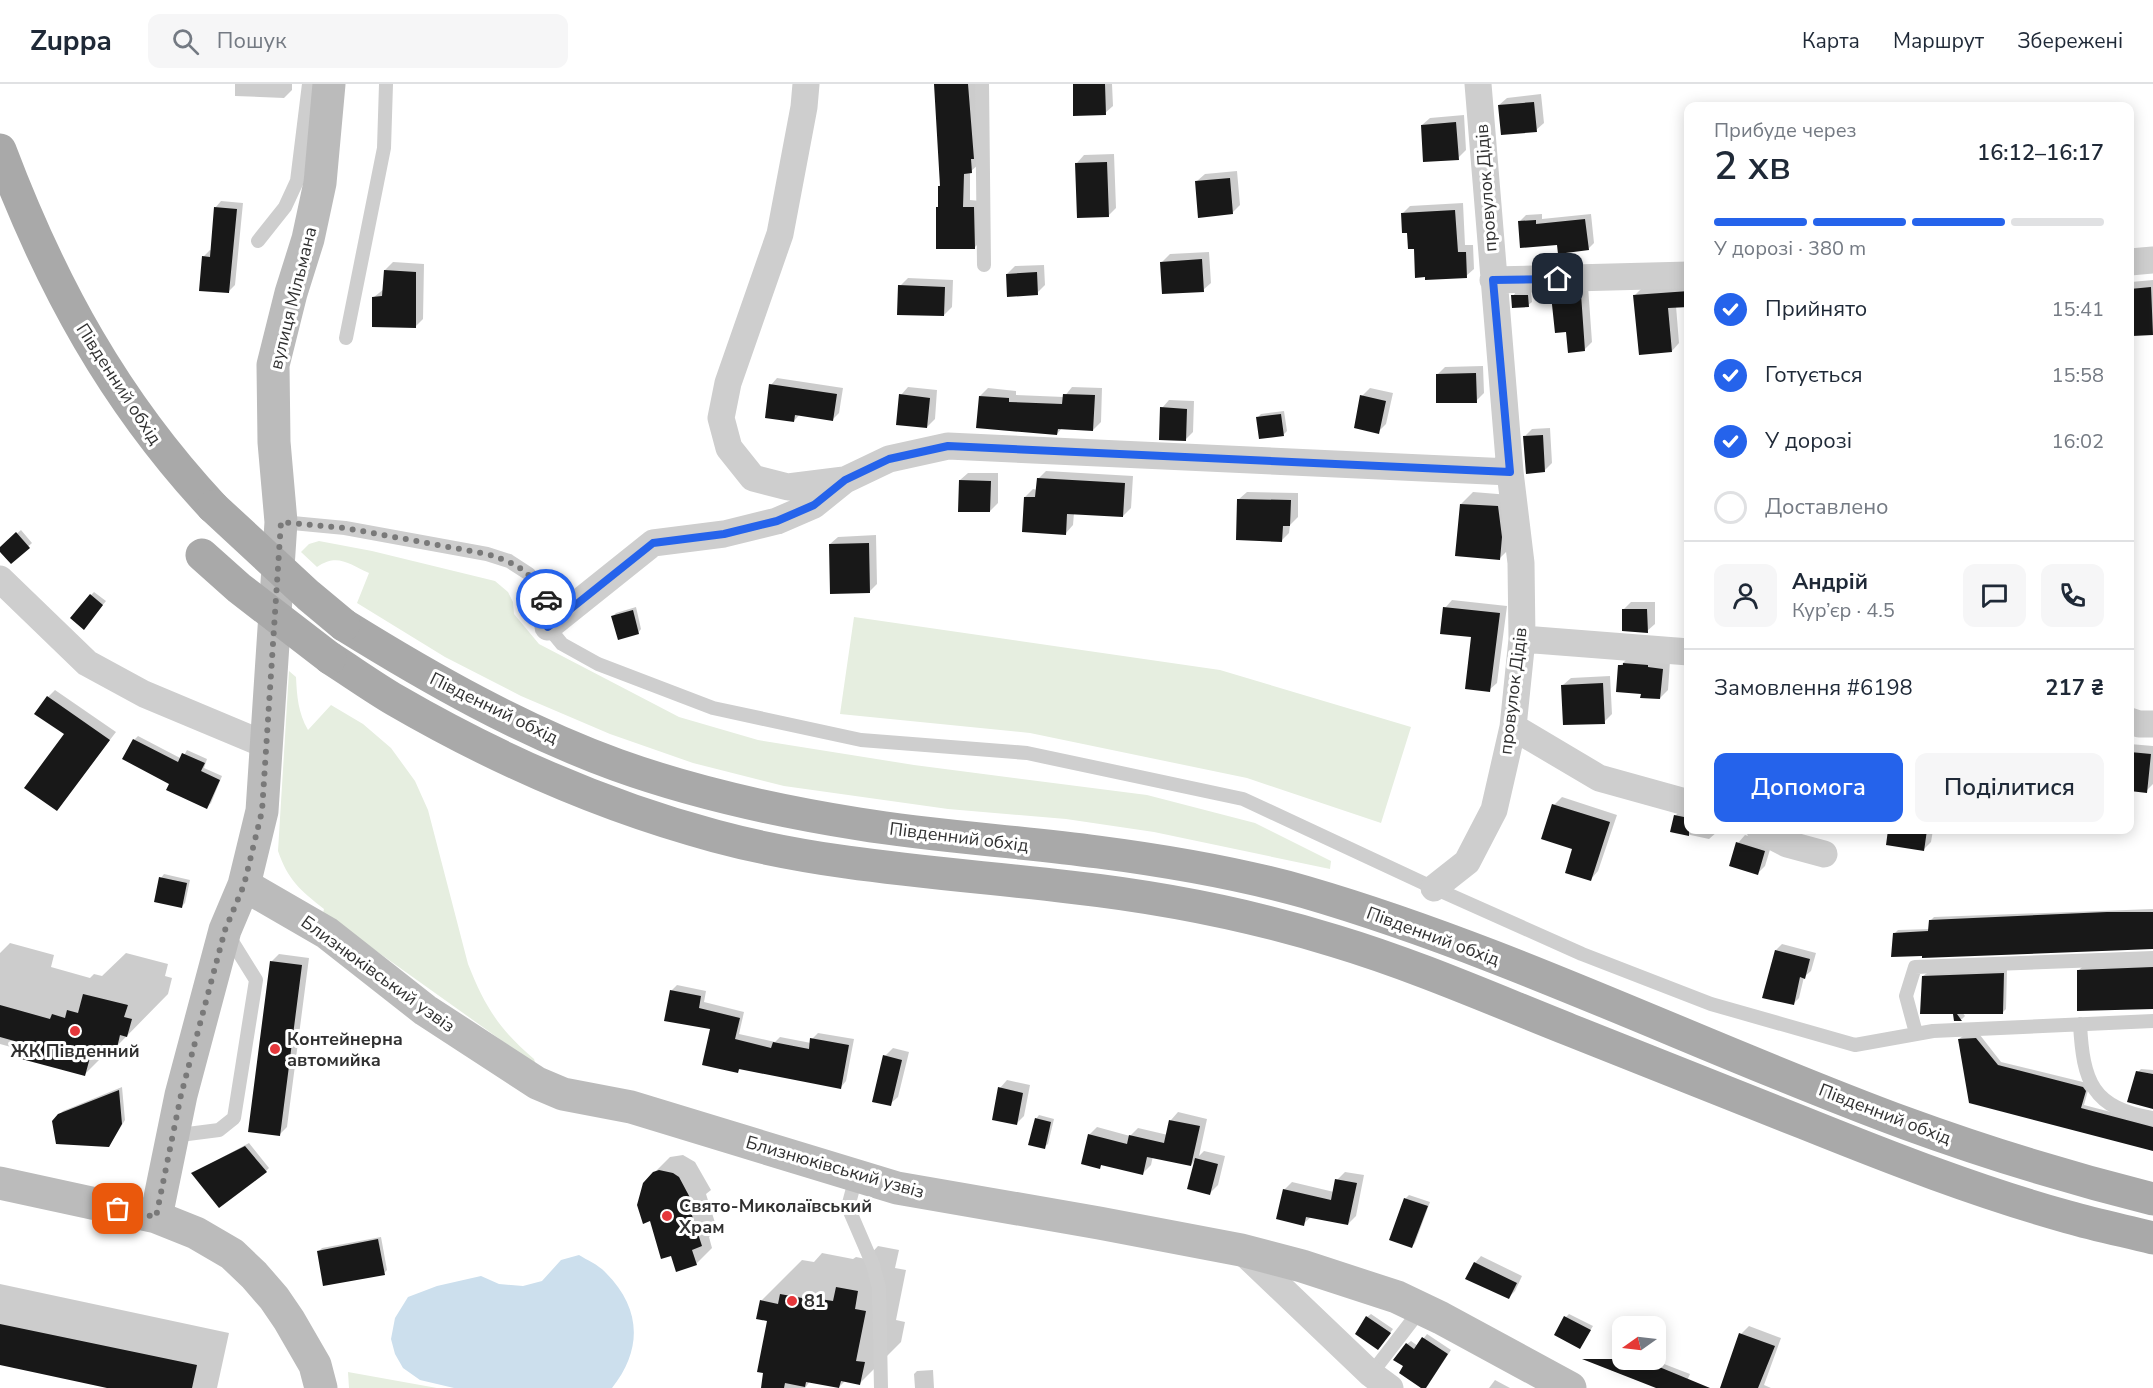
<!DOCTYPE html>
<html lang="uk">
<head>
<meta charset="utf-8">
<style>
	body { margin:0; font-family:"Nunito Sans",sans-serif; background:#f6f6f7; color:#1f2937; height:100vh; display:flex; flex-direction:column; font-size:22px; white-space:nowrap }
	* { box-sizing:border-box; margin:0 }
	p { font-size:20px; color:#747a83 }
	.icon { flex:none; width:33px; height:33px; fill:none; stroke:currentColor; stroke-width:2; stroke-linecap:round; stroke-linejoin:round }
	.map { position:relative; flex:1; overflow:hidden }
	.details { position:absolute; left:1684px; top:18px; width:450px; height:732px; display:flex; flex-direction:column; background:#fff; border-radius:12px; box-shadow:0 3px 15px #0003 }
	.details>* { flex:none }
	.needle { width:39px; rotate:256deg }
	.buttons { position:absolute; left:1612px; top:1232px; display:grid; gap:12px }
	.buttons a { display:grid; place-items:center; width:54px; height:54px; border-radius:12px; background:#fff; box-shadow:0 3px 15px #0003; font-size:30px }
	.pin { position:absolute; display:grid; place-items:center; width:51px; height:51px; color:#fff; margin:-26px; border-radius:12px; box-shadow:0 3px 9px #0006 }
	.courier { position:absolute; display:grid; place-items:center; width:60px; height:60px; margin:-30px; border:4px solid #2563eb; border-radius:50%; background:#fff; color:#222; box-shadow:0 2px 8px #0007 }
	.summary em { font-style:normal; font-weight:600 }
	.summary div { display:flex; flex-direction:column-reverse }
	.summary { display:flex; align-items:center; justify-content:space-between; height:102px; padding:0 30px }
	h1 { font-size:39px; font-weight:600; line-height:45px }
	.bar { display:grid; grid-template-columns:repeat(4,1fr); gap:9px 6px; align-content:center; height:72px; padding:0 30px }
	.bar i { height:8px; border-radius:4px; background:#e0e1e3 }
	.bar .active { background:#2563eb }
	.bar p { grid-column:span 4 }
	.line { display:flex; align-items:center; gap:15px; padding:0 30px; border-top:2px solid #e0e1e3 }
	.line div { flex:1 }
	.round { display:grid; place-items:center; flex:none; width:63px; height:63px; border-radius:12px; background:#f6f6f7 }
	ol { padding:0 30px; list-style:none }
	li { display:flex; align-items:center; gap:18px; height:66px }
	li p { margin-inline-start:auto }
	li .icon { padding:6px; border-radius:50%; background:#2563eb; color:#fff; stroke-width:4 }
	li:last-child { color:#747a83 }
	li i { width:33px; height:33px; border:3px solid #e0e1e3; border-radius:50% }
	.button { display:flex; gap:12px; margin-top:auto; padding:12px 30px }
	.button a { flex:1; height:69px; border-radius:12px; background:#2563eb; color:#fff; font-size:24px; font-weight:600; line-height:69px; text-align:center }
	.button a+a { background:#f6f6f7; color:#1f2937 }
	header { display:flex; align-items:center; gap:36px; box-sizing:border-box; height:84px; padding:0 30px; background:#fff; border-bottom:2px solid #e0e1e3 }
	header strong { font-size:28px }
	nav { display:flex; gap:33px; margin-inline-start:auto; font-size:21px }
	.search { width:420px; height:54px; background:#f6f6f7; display:flex; align-items:center; gap:15px; box-sizing:border-box; padding:0 21px; border-radius:12px; color:#747a83; font-size:22px }
	.map>svg:first-child { display:block }
</style>
</head>
<body>
<header>
<strong>Zuppa</strong>
<div class="search"><svg class="icon" aria-label="search" viewBox="0 0 24 24"><circle cx="10" cy="10" r="6"/><path d="M15 15l6 6"/></svg>Пошук</div>
<nav><a>Карта</a><a>Маршрут</a><a>Збережені</a></nav>
</header>
<div class="map">
<svg width="2153" height="1304" viewBox="0 0 2153 1304">
	<rect width="100%" height="100%" fill="#fff"/>
	<path fill="#e6eee0" d="M319,457L372,467L495,497L508,508L513,518L514,530L539,560L679,633L758,656L914,681L1147,711L1255,739L1331,777L1330,785L1154,748L1066,735L948,725L784,702L693,679L610,650L521,612L445,573L357,519L369,489C348,480 338,469 317,483L301,468L309,460Z
		M854,533L1220,586L1411,643L1381,739L1247,694L1030,649L840,630Z
		M289,587L296,593C297,613 298,628 308,646L331,621L363,640L391,664L415,697L428,726L468,880C485,923 499,945 534,975L536,981L323,829L324,825C300,806 288,796 278,767Z
		M348,1288L437,1304H349Z"/>
	<path fill="#ccdfed" d="M579,1171C587,1176 599,1181 606,1189C641,1224 643,1265 612,1304H454L420,1296L403,1284L395,1270L391,1255L395,1234L408,1213L437,1202L481,1192L499,1200L523,1202L542,1197L561,1176Z"/>
	<path fill="#0003" d="M235,0H292V6L284,14L235,12Z
		M936,0H976L979,80L970,88V116L981,117L982,156L974,164L940,122L939,102L941,101Z
		M1074,0H1112L1113,22L1105,29Z
		M1541,10L1544,39L1536,46L1499,21L1507,14Z
		M1464,31L1466,66L1458,74L1422,41L1430,34Z
		M1114,70L1116,124L1108,132L1077,79L1084,71Z
		M1237,87L1240,121L1232,129L1197,97L1205,90Z
		M221,117L243,119L235,201L228,208L203,173L210,166L212,167L215,124Z
		M1463,119L1465,161H1473L1474,185L1466,192L1415,164L1402,130L1410,122Z
		M1542,130V135L1591,130L1594,159L1588,165L1558,159L1519,138L1526,131Z
		M1209,168L1211,199L1203,206L1162,178L1170,170Z
		M393,178L424,180L423,235L415,243L374,213L384,205L385,186Z
		M1044,181L1045,201L1037,209L1007,190L1015,182Z
		M2130,193L2131,198L2153,196V249L2134,250L2133,238L2130,239Z
		M908,194L953,196L952,223L944,231L900,202Z
		M1689,200V222H1676L1679,259L1672,267L1634,212L1642,204Z
		M1588,202L1592,258L1584,266L1567,247L1553,212L1560,204Z
		M1516,208H1531L1532,218L1528,221L1513,212Z
		M1483,282L1484,309L1476,317L1437,291L1445,283Z
		M777,294L843,304L839,329L832,336L800,330L794,337L771,301Z
		M908,303L937,306L935,335L927,343L901,311Z
		M1072,303L1102,304L1101,338L1093,346L1062,344L1057,350L980,312L988,304L1016,307V311L1064,313Z
		M1370,304L1393,309L1386,340L1378,348L1362,312Z
		M1169,316L1194,317L1193,348L1185,356L1162,324Z
		M1284,327L1287,347L1284,350L1258,333L1261,330Z
		M1550,344L1552,379L1544,387L1524,353L1532,345Z
		M1046,387L1133,392L1131,424L1123,432L1074,429L1073,441L1066,449L1025,413L1033,405L1038,406V395Z
		M968,389H998V419L990,427L960,396Z
		M1247,408L1298,409V433L1290,441L1289,449L1282,456L1239,415Z
		M1473,408L1510,411L1512,462L1500,474L1461,420Z
		M21,446L32,459L11,478L0,464Z
		M876,451L877,500L869,508L830,460L838,453Z
		M94,508L106,517L87,540L91,511Z
		M1452,516L1507,522L1497,599L1489,606L1473,551L1445,524Z
		M1631,518H1655V540L1647,547L1623,526Z
		M636,523L641,545L638,549L613,532L616,529Z
		M1628,574L1670,577L1668,606L1660,614L1642,609L1620,582Z
		M1610,592L1612,630L1604,638L1563,601L1571,594Z
		M55,606L116,648L57,725L66,650L48,613Z
		M138,652L182,675L187,666L207,675L204,684L222,692L211,719L207,723L171,700L134,656Z
		M2130,660L2153,662V700L2146,707L2130,706Z
		M1562,713L1617,731L1598,787L1591,795L1554,721Z
		M1683,724L1689,726V746H1718L1717,748L1709,755L1672,747L1675,732Z
		M1890,746H1933L1931,758L1923,766L1887,760Z
		M1745,751L1772,759L1765,782L1758,789L1738,759Z
		M164,790L190,796L185,819L182,822L161,794Z
		M2153,825V863L1894,850L1898,846L1930,845L1931,836L1934,833Z
		M10,859L54,871L51,883L90,894L94,890L102,892L126,869L168,880L165,892L172,894L168,910L116,963L113,962L84,991L18,965L0,960V869Z
		M1782,860L1816,869L1811,887L1804,893L1799,914L1793,920L1776,866Z
		M279,870L309,874L287,1043L280,1050L271,878Z
		M2153,880V923L2078,887L2082,883Z
		M2007,886L2006,925L2003,928H1962L1965,932L1962,935H1956L1954,928L1923,892L1927,889Z
		M677,901L706,907L704,918L744,928L739,950L775,958L780,953L811,959L812,955L818,949L854,955L846,997L841,1003L741,984L737,988L712,944L671,907Z
		M1980,951L2001,978L2087,999L2089,1003L2084,1021L2153,1039V1066L1971,1018L1959,955L1963,952Z
		M893,964L909,968L898,1013L890,1020L885,972Z
		M2141,985L2153,986V1024L2138,988Z
		M1007,996L1030,1001L1024,1032L1016,1040L1000,1004Z
		M122,1003L125,1036L109,1062L59,1031L63,1027Z
		M1178,1028L1207,1035L1199,1072L1204,1067L1225,1072L1218,1101L1210,1109L1196,1075L1191,1081L1153,1072L1151,1081L1143,1089L1102,1080L1099,1083L1089,1051L1097,1043L1130,1052L1138,1044L1168,1051L1171,1036Z
		M1039,1031L1054,1035L1048,1060L1044,1063L1036,1035Z
		M249,1059L269,1084L266,1087L193,1089Z
		M683,1071L695,1078L711,1106L706,1110L717,1145L709,1153L712,1164L696,1180L644,1099L670,1073Z
		M1345,1088L1364,1091L1356,1132L1348,1140L1311,1133L1303,1140L1284,1106L1292,1098L1334,1108L1337,1096Z
		M1409,1111L1430,1118L1415,1159L1412,1162L1391,1155L1406,1114Z
		M381,1153L387,1186L384,1189L319,1167L322,1164Z
		M878,1162L899,1166L895,1184L906,1186L896,1236L905,1238L901,1258L860,1299L845,1297L839,1303L810,1297L805,1304H762L769,1236L761,1217L802,1176L814,1178L822,1169L853,1175L856,1173L866,1175Z
		M1481,1172L1522,1192L1515,1207L1509,1213L1475,1179Z
		M0,1200L229,1249L217,1304H114L0,1280Z
		M1371,1230L1393,1245L1382,1260L1367,1233Z
		M1569,1230L1593,1242L1580,1263L1566,1233Z
		M1749,1242L1781,1254L1764,1301L1771,1304H1722L1741,1250Z
		M1427,1250L1451,1266L1428,1301L1424,1304L1405,1282L1407,1260L1411,1257L1418,1262Z
		M1622,1264L1623,1275H1651L1690,1290L1684,1304H1660L1611,1286L1619,1267Z
		M933,1286L934,1304H915L914,1290L917,1287Z
		M1495,1296L1510,1304H1489Z"/>
	<path fill="#181818" d="M934,0H968L974,75H971L972,89L964,90L963,123H974L975,165H936V123H938V102H940Z
		M1073,0H1105L1106,31L1073,32Z
		M1534,18L1537,48L1501,51L1498,21Z
		M1456,38L1459,76L1423,78L1421,41Z
		M1107,78L1109,133L1077,134L1075,79Z
		M1230,94L1233,130L1198,134L1195,97Z
		M214,123L237,125L229,209L199,207L202,172L210,173Z
		M1455,126L1458,168H1466L1467,194L1425,196V193L1415,194L1414,165H1408L1407,149H1402L1401,129Z
		M1585,135L1589,166L1558,170L1557,161L1520,164L1518,137L1536,136V140Z
		M1202,175L1204,208L1162,210L1160,178Z
		M384,186L416,188V244L372,243V213L382,212Z
		M1037,188L1038,211L1007,213L1006,190Z
		M898,201L945,203L944,232L897,231Z
		M2151,203L2153,251L2132,252L2130,205Z
		M1689,207V223L1668,224L1672,268L1639,271L1633,211Z
		M1581,210L1585,267L1568,269L1566,248L1555,249L1551,211Z
		M1511,211H1528L1529,223L1512,224Z
		M1476,289L1477,319H1436V290Z
		M769,300L837,310L833,337L795,331L794,338L765,334Z
		M899,310L930,314L927,344L896,341Z
		M1063,310L1095,311L1093,347L1058,345L1057,351L976,344L979,312L1009,314V318L1062,320Z
		M1360,311L1386,317L1379,350L1354,344Z
		M1160,323L1187,325L1186,357L1159,356Z
		M1281,330L1284,352L1259,355L1256,333Z
		M1543,351L1545,388L1526,390L1523,352Z
		M1037,394L1125,399L1123,433L1067,430L1066,451L1022,448L1024,413H1035Z
		M959,396L991,397L990,428H958Z
		M1237,415L1291,416L1290,442H1283L1282,458L1236,456Z
		M1460,420L1498,422L1502,453L1500,476L1455,472Z
		M16,448L30,464L11,480L0,468V463Z
		M869,459L870,509L830,510L829,460Z
		M90,510L103,521L84,546L70,534Z
		M1443,523L1500,529L1490,608L1465,605L1471,553L1440,550Z
		M1622,525H1647L1648,549L1622,547Z
		M633,526L639,550L618,556L611,532Z
		M1623,579L1648,581V583L1663,585L1660,615L1640,614L1641,610L1616,608L1618,581H1623Z
		M1603,599L1605,640L1563,641L1561,601Z
		M47,612L110,656L57,727L24,704L64,650L34,630Z
		M133,655L178,678L182,669L205,679L201,687L220,696L207,725L166,706L169,700L122,675Z
		M2130,668L2151,670L2147,709L2130,707Z
		M1552,720L1610,738L1591,797L1565,789L1572,765L1541,755Z
		M1674,731L1689,734V752L1670,748Z
		M1888,746H1927L1924,767L1886,761Z
		M1736,758L1765,767L1758,791L1729,782Z
		M159,793L187,799L182,824L154,818Z
		M2107,828H2153V865L1922,874V872L1891,873L1893,849L1928,847L1929,836Z
		M1775,866L1810,875L1805,895L1800,893L1794,921L1762,914Z
		M270,877L302,881L280,1052L248,1048Z
		M2153,883V925L2077,927V886Z
		M2004,889L2003,930H1957L1962,937H1954L1953,930H1920L1922,892Z
		M670,906L701,912L699,924L740,934L735,955L771,964L773,958L809,965L810,954L849,961L841,1005L739,985L738,989L702,981L710,945L664,937Z
		M83,910L128,921L124,933L132,935L127,953L120,951L117,964L105,962L103,969L92,966L85,992L14,973L18,958L0,953V921L50,935L52,930L65,934L67,926L78,929Z
		M1976,954L1998,981L2083,1003L2086,1007L2081,1024L2153,1043V1067L1969,1019L1958,955Z
		M883,971L902,976L891,1022L872,1018Z
		M2136,987L2153,990V1025L2127,1018Z
		M998,1003L1023,1009L1017,1041L992,1036Z
		M119,1006L122,1040L109,1063L56,1060L52,1037L58,1030Z
		M1035,1034L1051,1038L1045,1065L1028,1061Z
		M1169,1036L1200,1042L1191,1082L1147,1073L1143,1091L1101,1081L1100,1085L1081,1080L1088,1050L1127,1060L1129,1051L1164,1059Z
		M245,1062L267,1088L219,1124L191,1089Z
		M1195,1074L1218,1080L1210,1111L1187,1105Z
		M659,1086L673,1089L679,1093L695,1123L690,1125L702,1162L692,1166L697,1181L676,1188L671,1172L661,1175L650,1137L643,1140L637,1121L643,1099L653,1088Z
		M1335,1095L1357,1099L1348,1141L1306,1133L1304,1142L1276,1135L1283,1105L1331,1116Z
		M1404,1114L1428,1122L1412,1164L1389,1156Z
		M378,1155L385,1191L323,1202L317,1167Z
		M1474,1178L1517,1199L1509,1215L1465,1195Z
		M836,1203L858,1207L855,1225L866,1227L856,1277L865,1278L860,1301L841,1297L839,1304L806,1298L805,1303L785,1299L784,1304H761L763,1289L757,1288L767,1237L756,1235L760,1216L778,1220L780,1210L813,1216V1214L833,1217Z
		M1366,1232L1391,1249L1378,1266L1355,1250Z
		M1564,1232L1591,1246L1580,1265L1554,1251Z
		M0,1240L197,1281L192,1304H107L0,1281Z
		M1739,1249L1775,1262L1758,1304H1720Z
		M1422,1253L1448,1270L1426,1304H1421L1399,1289L1403,1282L1393,1276L1406,1259L1414,1265Z
		M1582,1275H1640L1710,1304H1656Z"/>
	<g fill="none" stroke-linecap="round" stroke-linejoin="round">
		<path stroke="#cecece" stroke-width="14" d="M982,0L984,181
			M258,157L285,123L297,97L309,0
			M346,254L384,64L386,0
			M282,438L345,444L487,470L509,477L529,490L547,517L548,543L562,560L598,580L713,624L861,656L1027,669L1243,715L1434,804L1582,870L1711,920L1855,961L1933,947L2153,937
			M2080,940C2083,997 2092,1025 2153,1034
			M1916,949L1906,912L1915,883L2153,874
			M172,1052L219,1046L234,1034L256,896L228,851
			M856,1093L848,1123L873,1181L879,1204L881,1304
			M1371,1290L1421,1225"/>
		<path stroke="#cecece" stroke-width="27" d="M806,0L804,23L780,150L728,299L721,334L729,364L753,394L788,403L844,396
			M2130,178L2153,176
			M1493,196L1689,191
			M0,495L87,579L144,610L266,661
			M548,543L653,459L724,450L777,437L814,421L845,396L889,375L948,362L1510,388
			M1522,555L1689,568
			M2130,637L2139,640H2153
			M1513,643L1599,694L1689,719
			M1760,746L1787,760L1824,770
			M1434,804L1467,778L1494,726L1513,643L1522,555L1521,479L1510,388L1478,0
			M1241,1166L1371,1290L1390,1304"/>
		<path stroke="#bbb" stroke-width="33" d="M244,801L327,849L425,926L537,999L563,1010L631,1023L897,1104L1099,1139L1241,1166L1302,1182L1397,1213L1441,1234L1570,1304
			M0,1099L156,1133L196,1149L232,1170L254,1191L274,1214L289,1236L315,1281L321,1304
			M156,1133L181,1011L225,846L244,801L262,727L281,438L274,358L273,281L291,209L308,155L320,99L329,0"/>
		<path stroke="#a9a9a9" stroke-width="33" d="M0,66C51,201 114,317 213,423
			M344,541C431,595 521,646 617,681C695,709 777,727 859,740C938,753 1018,757 1098,768C1167,777 1238,789 1305,808C1511,868 1704,965 1905,1039C1987,1069 2069,1094 2153,1115
			M330,574C352,588 373,603 395,616C495,674 603,722 715,752C830,783 951,789 1069,803C1160,813 1248,830 1335,857C1415,881 1492,915 1570,946C1648,977 1726,1008 1804,1039C1891,1074 1978,1108 2068,1133C2096,1141 2125,1147 2153,1154"/>
		<path stroke="#a9a9a9" stroke-width="33" d="M213,423L308,511L344,541
			M202,471L239,504L330,574"/>
	</g>
	<g fill="none" stroke-linecap="round" stroke-linejoin="round">
		<path stroke="#797979" stroke-width="6" stroke-dasharray="0 10.8" d="M118,1125L156,1133L181,1011L225,846L244,801L262,727L281,438L345,444L487,470C518,480 529,486 546,515"/>
		<path stroke="#2563eb" stroke-width="8" d="M546,515L548,543L653,459L724,450L777,437L814,421L845,396L889,375L948,362L1510,388L1493,196L1558,195"/>
	</g>
	<g fill="#e5373b" stroke="#fff" stroke-width="2">
		<circle cx="75" cy="947" r="6"/>
		<circle cx="275" cy="965" r="6"/>
		<circle cx="667" cy="1132" r="6"/>
		<circle cx="792" cy="1217" r="6"/>
	</g>
	<g text-anchor="middle" stroke-width="6" stroke-linejoin="round" paint-order="stroke">
		<g font-size="18" fill="#313131" stroke="#fff">
			<text transform="translate(1486 104) rotate(-94)" y="6">провулок Дідів</text>
			<text transform="translate(293 214) rotate(-76)" y="6">вулиця Мільмана</text>
			<text transform="translate(119 300) rotate(57)" y="6">Південний обхід</text>
			<text transform="translate(1513 607) rotate(-83)" y="6">провулок Дідів</text>
			<text transform="translate(494 624) rotate(26)" y="6">Південний обхід</text>
			<text transform="translate(959 753) rotate(7)" y="6">Південний обхід</text>
			<text transform="translate(1433 852) rotate(20)" y="6">Південний обхід</text>
			<text transform="translate(378 890) rotate(36)" y="6">Близнюківський узвіз</text>
			<text transform="translate(1885 1030) rotate(21)" y="6">Південний обхід</text>
			<text transform="translate(835 1083) rotate(16)" y="6">Близнюківський узвіз</text>
		</g>
		<g font-size="18" font-weight="bold" fill="#313131" stroke="#fff" text-anchor="start">
			<text x="287" y="961">Контейнерна<tspan x="287" dy="21">автомийка</tspan></text>
			<text x="75" y="973" text-anchor="middle">ЖК Південний</text>
			<text x="679" y="1128">Свято-Миколаївський<tspan x="679" dy="21">Храм</tspan></text>
			<text x="804" y="1223">81</text>
		</g>
	</g>
</svg>
<div class="buttons">
<a><svg class="needle" viewBox="-14 -14 28 28"><path d="M0-13l5 13h-10z" fill="#e53935"/><path d="M0 13l5-13h-10z" fill="#747a83"/></svg></a>
</div>
<div class="pin" style="left:118px;top:1125px;background:#ea580c"><svg class="icon" aria-label="bag" viewBox="0 0 24 24"><path d="M5 8h14l-1 12H6zM9 8a3 3 0 0 1 6 0"/></svg></div>
<div class="pin" style="left:1558px;top:195px;background:#1f2937"><svg class="icon" aria-label="home" viewBox="0 0 24 24"><path d="M3 11l9-7 9 7M6 9v11h12V9"/></svg></div>
<div class="courier" style="left:546px;top:515px"><svg class="icon" aria-label="car" viewBox="0 0 24 24"><path d="M5 17H2v-5l4-1 3-4h7l3 4 3 1v5h-3M9 17h6M6 11h13"/><circle cx="7" cy="17" r="2"/><circle cx="17" cy="17" r="2"/></svg></div>
<section class="details">
<div class="summary"><div><h1>2 хв</h1><p>Прибуде через</p></div><em>16:12–16:17</em></div>
<div class="bar"><i class="active"></i><i class="active"></i><i class="active"></i><i></i><p>У дорозі · 380 m</p></div>
<ol>
<li><svg class="icon" aria-label="check" viewBox="0 0 24 24"><path d="M5 12l5 5 9-10"/></svg>Прийнято<p>15:41</p></li>
<li><svg class="icon" aria-label="check" viewBox="0 0 24 24"><path d="M5 12l5 5 9-10"/></svg>Готується<p>15:58</p></li>
<li><svg class="icon" aria-label="check" viewBox="0 0 24 24"><path d="M5 12l5 5 9-10"/></svg>У дорозі<p>16:02</p></li>
<li><i></i>Доставлено</li>
</ol>
<div class="line" style="height:108px"><a class="round"><svg class="icon" aria-label="person" viewBox="0 0 24 24"><circle cx="12" cy="8" r="4"/><path d="M4 21q1-7 8-7t8 7"/></svg></a><div><b>Андрій</b><p>Кур’єр · 4.5</p></div><a class="round"><svg class="icon" aria-label="chat" viewBox="0 0 24 24"><path d="M4 5h16v11H9l-5 4z"/></svg></a><a class="round"><svg class="icon" aria-label="phone" viewBox="0 0 24 24"><path d="M5 4h4l2 5-3 2q2 4 5 5l2-3 5 2v4C11 20 4 13 5 4z"/></svg></a></div>
<div class="line" style="height:78px"><div>Замовлення #6198</div><b>217 ₴</b></div>
<div class="button"><a>Допомога</a><a>Поділитися</a></div>
</section>
</div>
</body>
</html>
